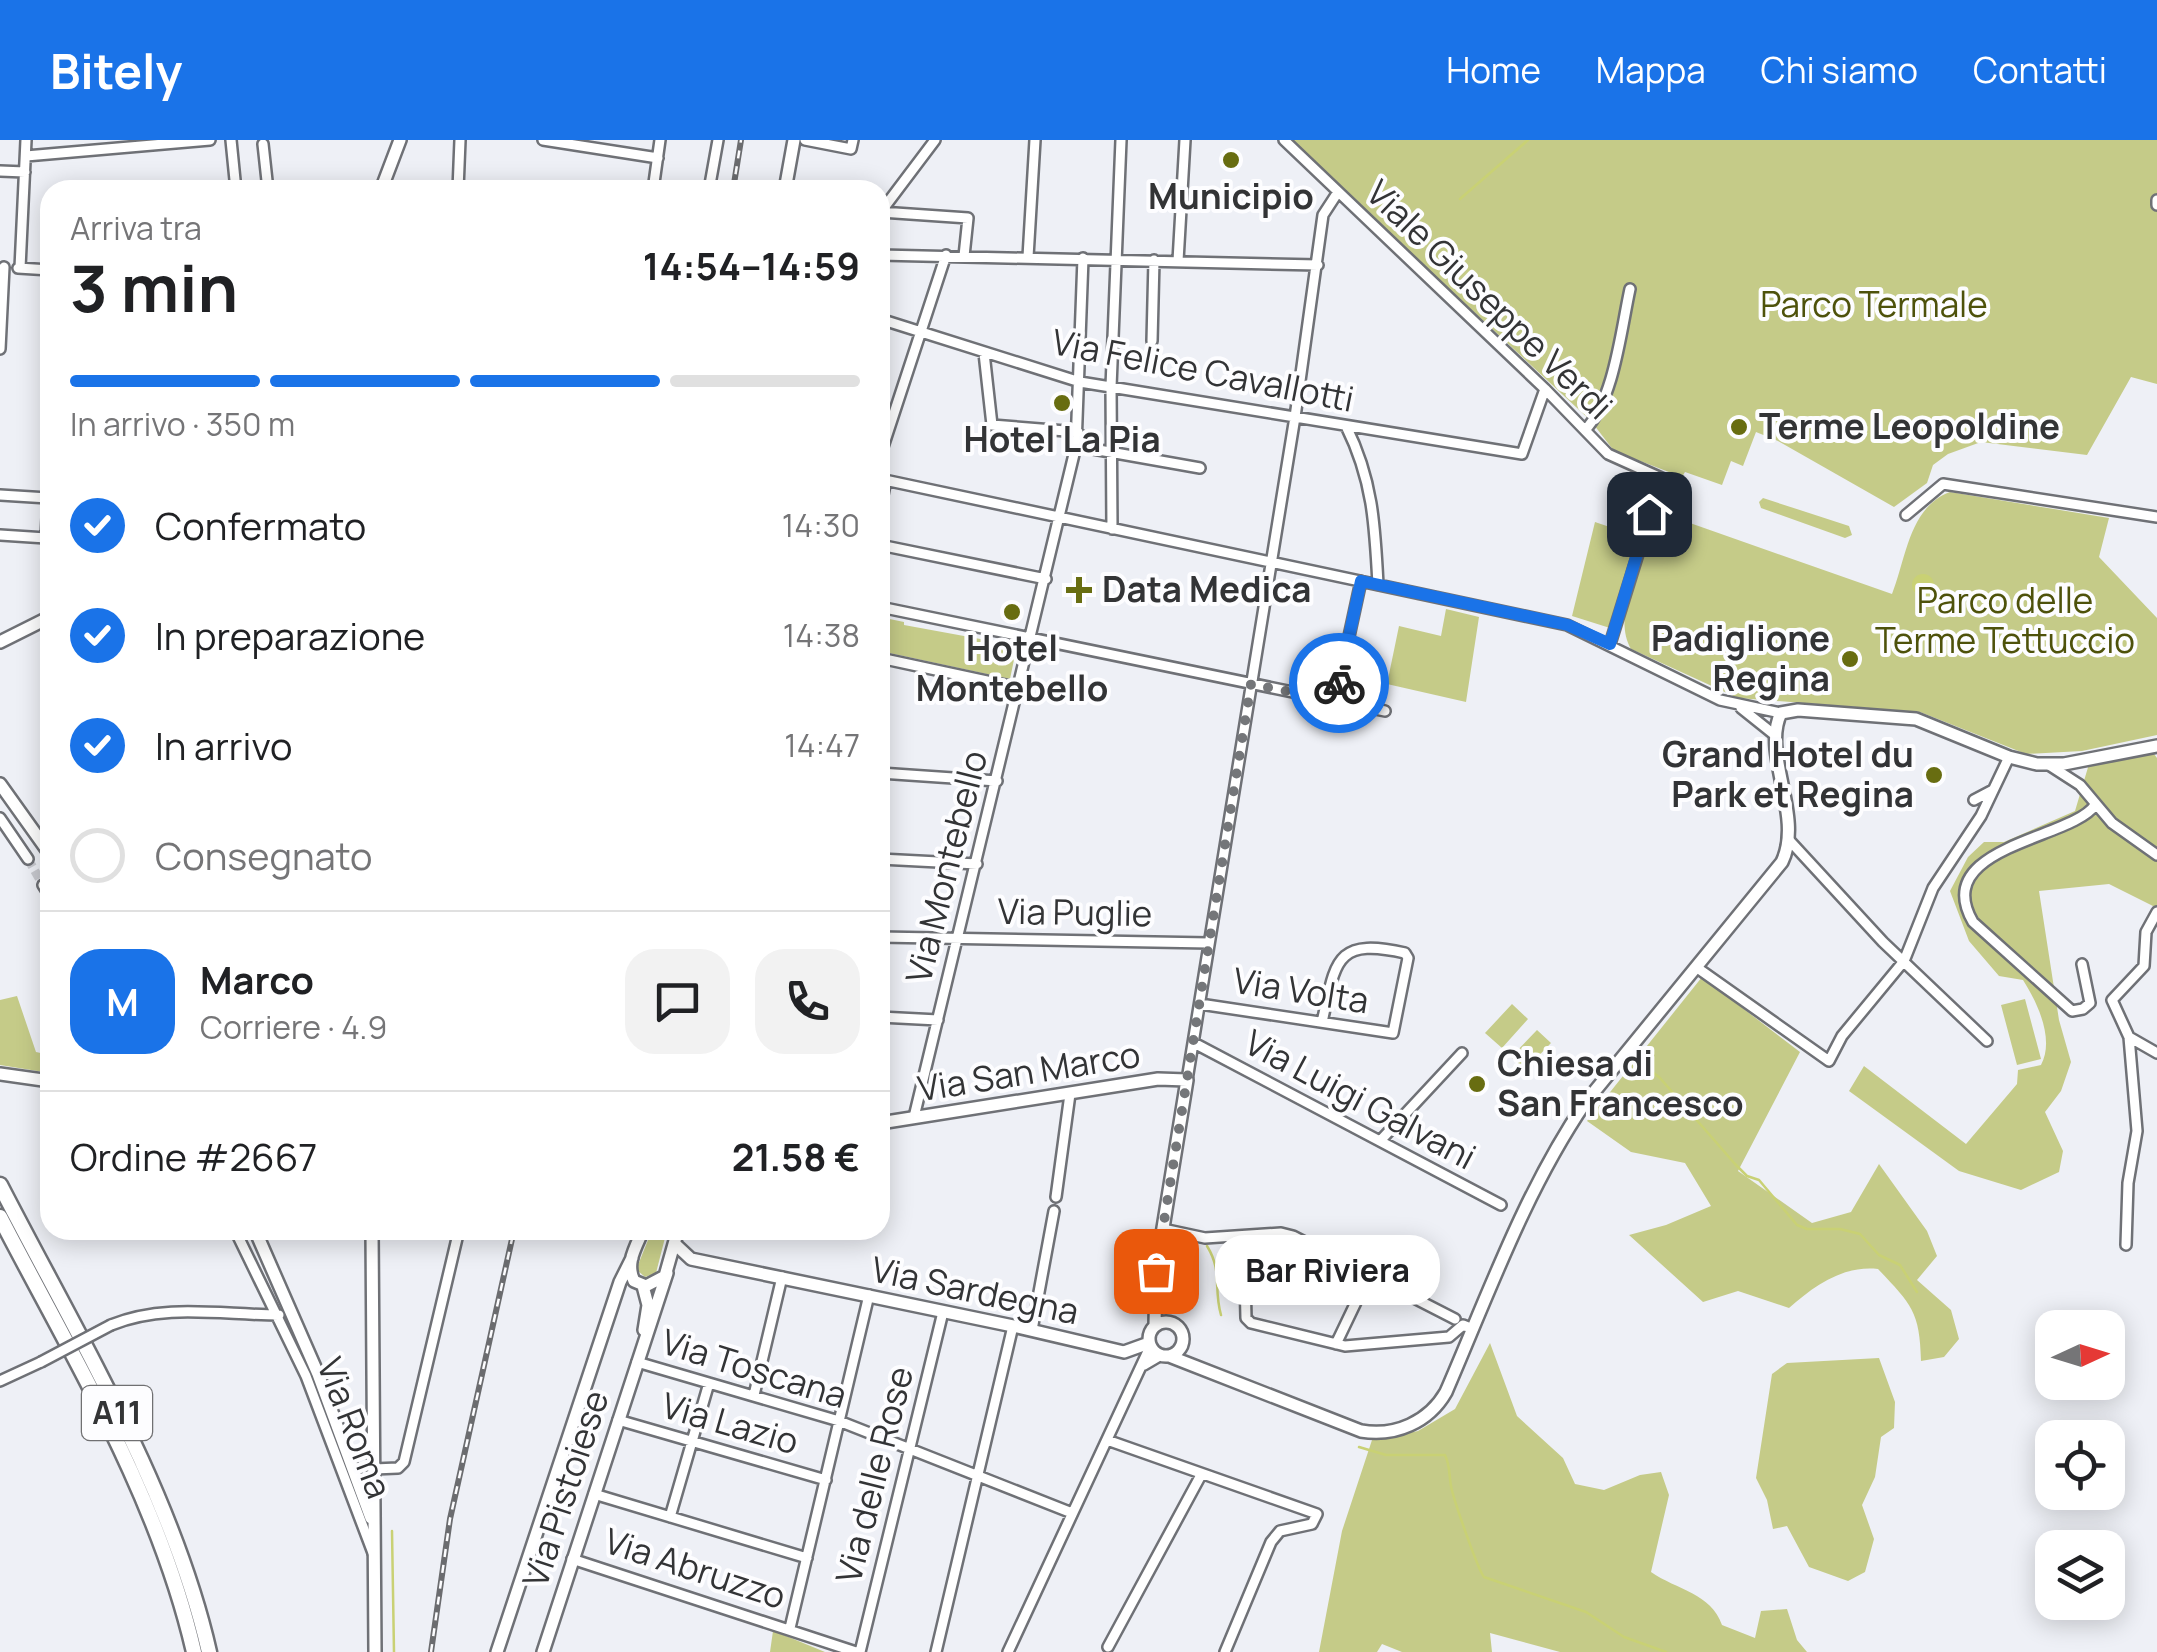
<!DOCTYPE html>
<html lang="it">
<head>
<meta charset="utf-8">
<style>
	body { margin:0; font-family:Manrope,sans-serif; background:#f2f2f2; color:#202124; height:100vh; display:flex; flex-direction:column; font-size:38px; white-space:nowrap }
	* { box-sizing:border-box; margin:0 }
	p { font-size:32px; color:#757577 }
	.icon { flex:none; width:55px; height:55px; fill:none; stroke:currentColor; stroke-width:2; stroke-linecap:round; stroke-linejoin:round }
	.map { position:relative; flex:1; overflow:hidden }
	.sheet { position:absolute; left:40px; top:40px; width:850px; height:1060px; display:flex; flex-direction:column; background:#fff; border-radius:30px; box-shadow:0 5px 25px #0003 }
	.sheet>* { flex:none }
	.needle { width:65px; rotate:86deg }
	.buttons { position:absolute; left:2035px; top:1170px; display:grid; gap:20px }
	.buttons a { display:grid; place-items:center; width:90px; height:90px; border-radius:20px; background:#fff; box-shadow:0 5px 25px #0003; font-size:50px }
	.pin { position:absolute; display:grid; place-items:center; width:85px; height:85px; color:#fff; margin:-42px; border-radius:20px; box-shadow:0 5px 15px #0006 }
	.courier { position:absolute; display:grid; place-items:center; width:100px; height:100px; margin:-50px; border:8px solid #1a73e8; border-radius:50%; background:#fff; color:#222; box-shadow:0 2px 12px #0007 }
	.bubble { position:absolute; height:70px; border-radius:30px; background:#fff; box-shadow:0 5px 25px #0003; font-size:32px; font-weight:700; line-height:70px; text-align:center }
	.headline em { font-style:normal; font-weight:700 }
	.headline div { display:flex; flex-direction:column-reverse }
	.headline { display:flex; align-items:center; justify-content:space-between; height:170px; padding:0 30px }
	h1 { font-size:65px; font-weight:700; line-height:75px }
	.bar { display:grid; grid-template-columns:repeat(4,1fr); gap:15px 10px; align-content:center; height:120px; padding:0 30px }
	.bar i { height:12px; border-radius:8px; background:#e0e0e0 }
	.bar .on { background:#1a73e8 }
	.bar p { grid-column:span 4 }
	.line { display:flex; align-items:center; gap:25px; padding:0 30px; border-top:2px solid #e0e0e0 }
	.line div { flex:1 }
	.round { display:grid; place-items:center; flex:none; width:105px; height:105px; border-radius:30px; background:#f2f2f2 }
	ol { padding:0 30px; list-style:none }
	li { display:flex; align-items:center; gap:30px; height:110px }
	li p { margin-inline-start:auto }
	li .icon { padding:10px; border-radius:50%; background:#1a73e8; color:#fff; stroke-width:4 }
	li:last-child { color:#757577 }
	li i { width:55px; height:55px; border:5px solid #e0e0e0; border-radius:50% }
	header { display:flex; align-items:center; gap:60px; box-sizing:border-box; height:140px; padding:0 50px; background:#1a73e8; color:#fff }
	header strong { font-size:48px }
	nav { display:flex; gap:55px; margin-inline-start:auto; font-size:35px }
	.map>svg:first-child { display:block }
</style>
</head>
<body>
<header>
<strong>Bitely</strong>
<nav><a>Home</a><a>Mappa</a><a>Chi siamo</a><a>Contatti</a></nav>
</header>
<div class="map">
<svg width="2157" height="1512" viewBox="0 0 2157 1512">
	<rect width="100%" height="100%" fill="#eef0f6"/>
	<path fill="#c5cb88" d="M1289,0H2157V244L2131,237L2087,315L1981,302L1948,314L1933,325L1927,343L1894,367L1778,301L1756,292L1743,326L1731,321L1722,345L1685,332L1682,337L1614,311L1591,281Z
		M1950,352L2109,378L2099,417L2157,478V595L2082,611L2026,614L1920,572L1738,558L1631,509C1613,479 1637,429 1645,398L1666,405L1679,402L1690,383L1892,454C1906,419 1909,367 1950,352Z
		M1763,358L1849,386L1852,395L1845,398L1761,368L1759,362Z
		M1595,382L1639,397L1610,488L1572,476Z
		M1446,469L1479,477L1466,562L1387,544L1399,486L1441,496Z
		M880,477L904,482V485L1013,505L1016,510L1010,539L880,511Z
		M2154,614L2157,618V768L2109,744L2039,751L2059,880L2071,922L2061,951L2045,972L2063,1011L2059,1032L2021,1050L1959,1031L1849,951L1864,926L1966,1004L2017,944L2018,930L2041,925C2055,899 2037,862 2023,840L1999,836L1969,801L1950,751L1968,717L1984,702H2004L2075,671L2089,624Z
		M1702,837L1800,912L1738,1031L1812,1083L1851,1072L1879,1024L1927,1091L1937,1116L1917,1140L1951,1170L1959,1199L1944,1217L1921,1221C1920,1171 1911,1164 1878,1129C1843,1125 1814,1146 1789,1168L1738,1151L1703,1162L1629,1095L1666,1085L1711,1066L1685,1023L1631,1012L1587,981Z
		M17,856L36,912L50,915V933L0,925V860Z
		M2025,859L2041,919L2017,925L2001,865Z
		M1512,864L1528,879L1502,908L1485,893Z
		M1537,890L1551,903L1525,930L1511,917Z
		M652,1090H667L656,1133L645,1137L637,1130L638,1125Z
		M1490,1203L1517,1276L1563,1318L1575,1344L1604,1350L1640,1335L1661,1332L1669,1355L1651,1432C1677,1450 1711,1453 1722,1485L1755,1498L1761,1471L1787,1469L1797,1500L1807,1512H1560L1490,1493L1492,1512H1402L1382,1504L1377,1512H1319L1342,1391L1372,1300L1418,1291L1455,1269Z
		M1879,1218L1895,1262L1894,1288L1881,1297L1875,1337L1862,1365L1874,1399L1865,1432L1848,1441L1809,1427L1787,1386L1773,1389L1767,1360L1756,1338L1772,1234L1787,1223Z
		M773,1491H774L825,1512H770Z"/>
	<path fill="#c9d174" d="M1912 445a11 11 0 1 1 22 0a11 11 0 1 1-22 0Z"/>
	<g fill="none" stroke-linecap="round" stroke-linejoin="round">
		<path stroke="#c9d174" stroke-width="2.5" d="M1460,59L1528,0
			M1641,923L1660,938L1735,1024L1747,1036L1759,1040L1797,1085L1807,1089H1840L1860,1094L1879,1115L1900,1125L1917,1152
			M1207,1106C1223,1132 1213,1147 1221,1175
			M1359,1307L1386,1315H1445C1450,1325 1449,1335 1451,1346C1453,1358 1478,1430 1484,1437L1586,1472L1624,1497L1666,1512
			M392,1391L394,1512"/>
		<path stroke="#c9cad0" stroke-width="9" stroke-dasharray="9 4.5" stroke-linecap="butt" d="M28,719L43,745"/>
		<g stroke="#6f7176" stroke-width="14">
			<path id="minor" d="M231,0L236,50
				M543,0L658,18
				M805,0L851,9L853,0
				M1284,0L1545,249L1608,314L1668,341
				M263,4L268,50
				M26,16L210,0
				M0,31L25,32
				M458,50L460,0
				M653,50L660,0
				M709,50L718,0
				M2157,60V65
				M881,72L968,78L964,116
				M880,73L935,0
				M880,115L1318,125
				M1028,117L1035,0
				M1178,121L1185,0
				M18,128L50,130
				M20,128L26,0
				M880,179L1080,242L1522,314L1545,249
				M1152,201L1154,120
				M0,209L4,127
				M984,213L992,285L1078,292
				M1346,286C1373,340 1375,386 1378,445
				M1585,290C1614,260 1621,190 1630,149
				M1076,306L1200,328
				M880,316L946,115
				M880,339L1567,485L1720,560L1781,573
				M0,355L48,358L46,398L0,395
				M880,370L886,340
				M1906,375L1943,344L2157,377
				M1112,389L1111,247L1121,0
				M880,405L1046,439
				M880,467L1385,571
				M1610,504L1661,340
				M880,518L1020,548
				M1335,561L1361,441
				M1741,568L1776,596
				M2049,625L2080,645L2112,683L2157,715
				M880,633L997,641
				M1974,660L1993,650
				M0,678L28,719
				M1789,700L1883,802L1987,901
				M880,719L977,724
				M43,745L50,756
				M2157,772L2146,792L2144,826L2112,860L2129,897L2157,913
				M880,797L1209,803
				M2082,824L2090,863L2083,869L2072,871L1973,782C1929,706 2073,699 2095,665
				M1696,827L1829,921L1842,896L1904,821L1933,748L1981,676L2009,617
				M1200,864L1393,893L1408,818L1405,813C1334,797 1336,822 1322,882
				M880,877L938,880
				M1194,903L1501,1065
				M1187,940L1295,277L1323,75L1338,52
				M914,977L1076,306L1083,118
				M1380,1001L1462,913
				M1056,1057L1070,954
				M1163,1089L1205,1098L1281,1093L1293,1096L1455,1179
				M235,1090L306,1236L373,1413
				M1244,1097L1246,1178L1251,1183L1345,1206L1449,1197L1463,1185L1473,1189
				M2126,1105L2128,1043L2137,991L2129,897
				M111,1185C165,1163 221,1175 279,1175
				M1032,1190L1054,1071
				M1336,1204L1369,1135
				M637,1222L839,1281L1072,1373
				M1144,1225L1161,1215
				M0,1241L41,1222
				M754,1255L782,1137
				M618,1280L826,1340
				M1107,1300L1317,1374L1312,1384L1280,1391L1271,1402L1225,1512
				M374,1329L398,1328L404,1322L459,1090
				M594,1354L807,1418
				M670,1377L709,1243
				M572,1419L856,1512
				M790,1488L869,1155
				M1108,1507L1201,1335
				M860,1512L943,1172
				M936,1512L1013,1186
				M1008,1512L1150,1207"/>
		</g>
		<g stroke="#6f7176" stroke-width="16">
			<path id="major" d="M381,50L400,0
				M785,50L794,0
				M0,502L50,477
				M0,644L50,714
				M0,934L50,941
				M880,983L1158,939L1187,940L1156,1131L1155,1185
				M255,1090L318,1234L371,1378
				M372,1090L375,1512
				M643,1090C636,1107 625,1123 634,1141L646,1146L665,1136L678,1090
				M675,1104L691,1119L1013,1186L1124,1212L1149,1203
				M643,1146L648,1165L644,1190
				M1149 1199a17 17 0 1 1 34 0a17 17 0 1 1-34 0Z
				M1169,1216L1361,1291C1395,1297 1429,1282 1446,1252C1488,1155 1525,1051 1585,963L1782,722C1804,676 1761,613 1781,573L1798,570L1916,579L2009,617L2037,624H2064L2157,606
				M497,1512L620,1142L632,1118
				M543,1512L667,1133"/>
		</g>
		<g stroke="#6f7176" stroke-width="19">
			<path id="highway" d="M0,1045C76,1193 172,1350 209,1512
				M0,1077C73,1218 158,1356 194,1512"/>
		</g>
		<use href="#minor" stroke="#fff" stroke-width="9"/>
		<use href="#major" stroke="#fff" stroke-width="11"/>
		<use href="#highway" stroke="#fff" stroke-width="14"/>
		<g stroke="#6b6c6f" stroke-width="6">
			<path id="rail" d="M733,50L741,0
				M431,1512L450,1379L514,1090"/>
		</g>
		<use href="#rail" stroke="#fdfdff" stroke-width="2.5" stroke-dasharray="8" stroke-linecap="butt"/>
		<g stroke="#6f7176" stroke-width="14" stroke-linecap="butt">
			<path id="minor-bridge" d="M41,1222L111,1185"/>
		</g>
		<use href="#minor-bridge" stroke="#fff" stroke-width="9"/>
	</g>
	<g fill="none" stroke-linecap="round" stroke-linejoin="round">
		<path stroke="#747679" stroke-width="10" stroke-dasharray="0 18" d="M1156,1131L1251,544L1335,561L1339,543"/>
		<path stroke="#1a73e8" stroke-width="12" d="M1339,543L1361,441L1568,485L1610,504L1649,374"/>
	</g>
	<g fill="#686d11" stroke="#fdfdff" stroke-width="4">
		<circle cx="1231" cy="20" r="10"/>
		<circle cx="1062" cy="263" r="10"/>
		<circle cx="1739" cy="287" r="10"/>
		<path d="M1074 435h10v10h10v10h-10v10h-10v-10h-10v-10h10z"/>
		<circle cx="1012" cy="472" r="10"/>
		<circle cx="1850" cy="519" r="10"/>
		<circle cx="1934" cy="635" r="10"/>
		<circle cx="1477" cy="944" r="10"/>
	</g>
	<g text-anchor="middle" stroke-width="8" stroke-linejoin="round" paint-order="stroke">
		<rect fill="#fdfdff" stroke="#707072" stroke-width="2.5" x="82" y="1246" width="70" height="54" rx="8"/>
		<g font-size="32" font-weight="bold" fill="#333436">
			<text x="117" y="1284">A11</text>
		</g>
		<g font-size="35" font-weight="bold" fill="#333436" stroke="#fdfdff">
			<text x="1231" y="69">Municipio</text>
			<text x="1759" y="299" text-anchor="start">Terme Leopoldine</text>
			<text x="1062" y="312">Hotel La Pia</text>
			<text x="1102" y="462" text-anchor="start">Data Medica</text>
			<text x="1830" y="511" text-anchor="end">Padiglione<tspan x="1830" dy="40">Regina</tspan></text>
			<text x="1012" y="521">Hotel<tspan x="1012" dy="40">Montebello</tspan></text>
			<text x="1914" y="627" text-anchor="end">Grand Hotel du<tspan x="1914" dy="40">Park et Regina</tspan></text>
			<text x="1497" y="936" text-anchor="start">Chiesa di<tspan x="1497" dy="40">San Francesco</tspan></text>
		</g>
		<g font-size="35" fill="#333436" stroke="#fdfdff">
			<text transform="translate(1489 160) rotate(44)" y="12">Viale Giuseppe Verdi</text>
			<text transform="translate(1203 231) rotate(11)" y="12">Via Felice Cavallotti</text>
			<text transform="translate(947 727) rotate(-76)" y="12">Via Montebello</text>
			<text transform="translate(1075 773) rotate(1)" y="12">Via Puglie</text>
			<text transform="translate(1301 851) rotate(9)" y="12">Via Volta</text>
			<text transform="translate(1029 932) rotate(-9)" y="12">Via San Marco</text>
			<text transform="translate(1360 960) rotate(28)" y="12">Via Luigi Galvani</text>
			<text transform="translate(975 1151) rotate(12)" y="12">Via Sardegna</text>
			<text transform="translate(754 1229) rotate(17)" y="12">Via Toscana</text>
			<text transform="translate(730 1284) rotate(16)" y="12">Via Lazio</text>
			<text transform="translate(354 1288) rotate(69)" y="12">Via Roma</text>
			<text transform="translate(875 1335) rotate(-76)" y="12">Via delle Rose</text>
			<text transform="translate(566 1349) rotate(-72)" y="12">Via Pistoiese</text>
			<text transform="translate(695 1429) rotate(18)" y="12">Via Abruzzo</text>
		</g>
		<g font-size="35" fill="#4e520b" stroke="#fdfdff">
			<text x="1874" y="177">Parco Termale</text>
			<text x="2005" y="473">Parco delle<tspan x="2005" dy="40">Terme Tettuccio</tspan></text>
		</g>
	</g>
</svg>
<div class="buttons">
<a><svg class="needle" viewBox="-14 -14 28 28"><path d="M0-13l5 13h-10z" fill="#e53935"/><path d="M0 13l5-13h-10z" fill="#757577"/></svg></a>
<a><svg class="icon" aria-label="locate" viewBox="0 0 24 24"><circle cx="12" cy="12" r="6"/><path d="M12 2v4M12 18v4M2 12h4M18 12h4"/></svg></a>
<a><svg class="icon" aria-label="layers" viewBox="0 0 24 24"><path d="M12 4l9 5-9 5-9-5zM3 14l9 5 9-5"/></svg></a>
</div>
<div class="pin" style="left:1156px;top:1131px;background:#ea580c"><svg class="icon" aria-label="bag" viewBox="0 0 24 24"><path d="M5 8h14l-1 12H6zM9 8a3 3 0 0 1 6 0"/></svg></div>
<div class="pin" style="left:1649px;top:374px;background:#1f2937"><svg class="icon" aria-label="home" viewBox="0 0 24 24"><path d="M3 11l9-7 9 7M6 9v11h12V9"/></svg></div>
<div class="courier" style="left:1339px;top:543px"><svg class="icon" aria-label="bike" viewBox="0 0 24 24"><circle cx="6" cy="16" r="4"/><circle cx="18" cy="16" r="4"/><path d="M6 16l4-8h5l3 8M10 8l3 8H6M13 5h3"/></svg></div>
<div class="bubble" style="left:1215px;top:1095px;width:225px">Bar Riviera</div>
<section class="sheet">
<div class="headline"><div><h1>3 min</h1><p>Arriva tra</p></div><em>14:54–14:59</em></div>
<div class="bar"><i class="on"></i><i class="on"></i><i class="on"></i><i></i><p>In arrivo · 350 m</p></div>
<ol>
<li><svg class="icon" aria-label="check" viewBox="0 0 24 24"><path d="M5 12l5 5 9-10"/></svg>Confermato<p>14:30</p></li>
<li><svg class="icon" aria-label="check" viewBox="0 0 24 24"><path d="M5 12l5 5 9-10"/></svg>In preparazione<p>14:38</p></li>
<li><svg class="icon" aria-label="check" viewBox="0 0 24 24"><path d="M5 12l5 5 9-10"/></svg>In arrivo<p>14:47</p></li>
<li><i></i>Consegnato</li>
</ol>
<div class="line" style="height:180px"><b class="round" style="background:#1a73e8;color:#fff">M</b><div><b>Marco</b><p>Corriere · 4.9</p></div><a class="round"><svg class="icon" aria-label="chat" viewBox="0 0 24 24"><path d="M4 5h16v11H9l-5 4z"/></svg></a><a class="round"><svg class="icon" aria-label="phone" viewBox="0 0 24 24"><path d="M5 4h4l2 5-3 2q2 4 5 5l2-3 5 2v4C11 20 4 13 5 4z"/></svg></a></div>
<div class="line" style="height:130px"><div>Ordine #2667</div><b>21.58 €</b></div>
</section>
</div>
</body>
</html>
